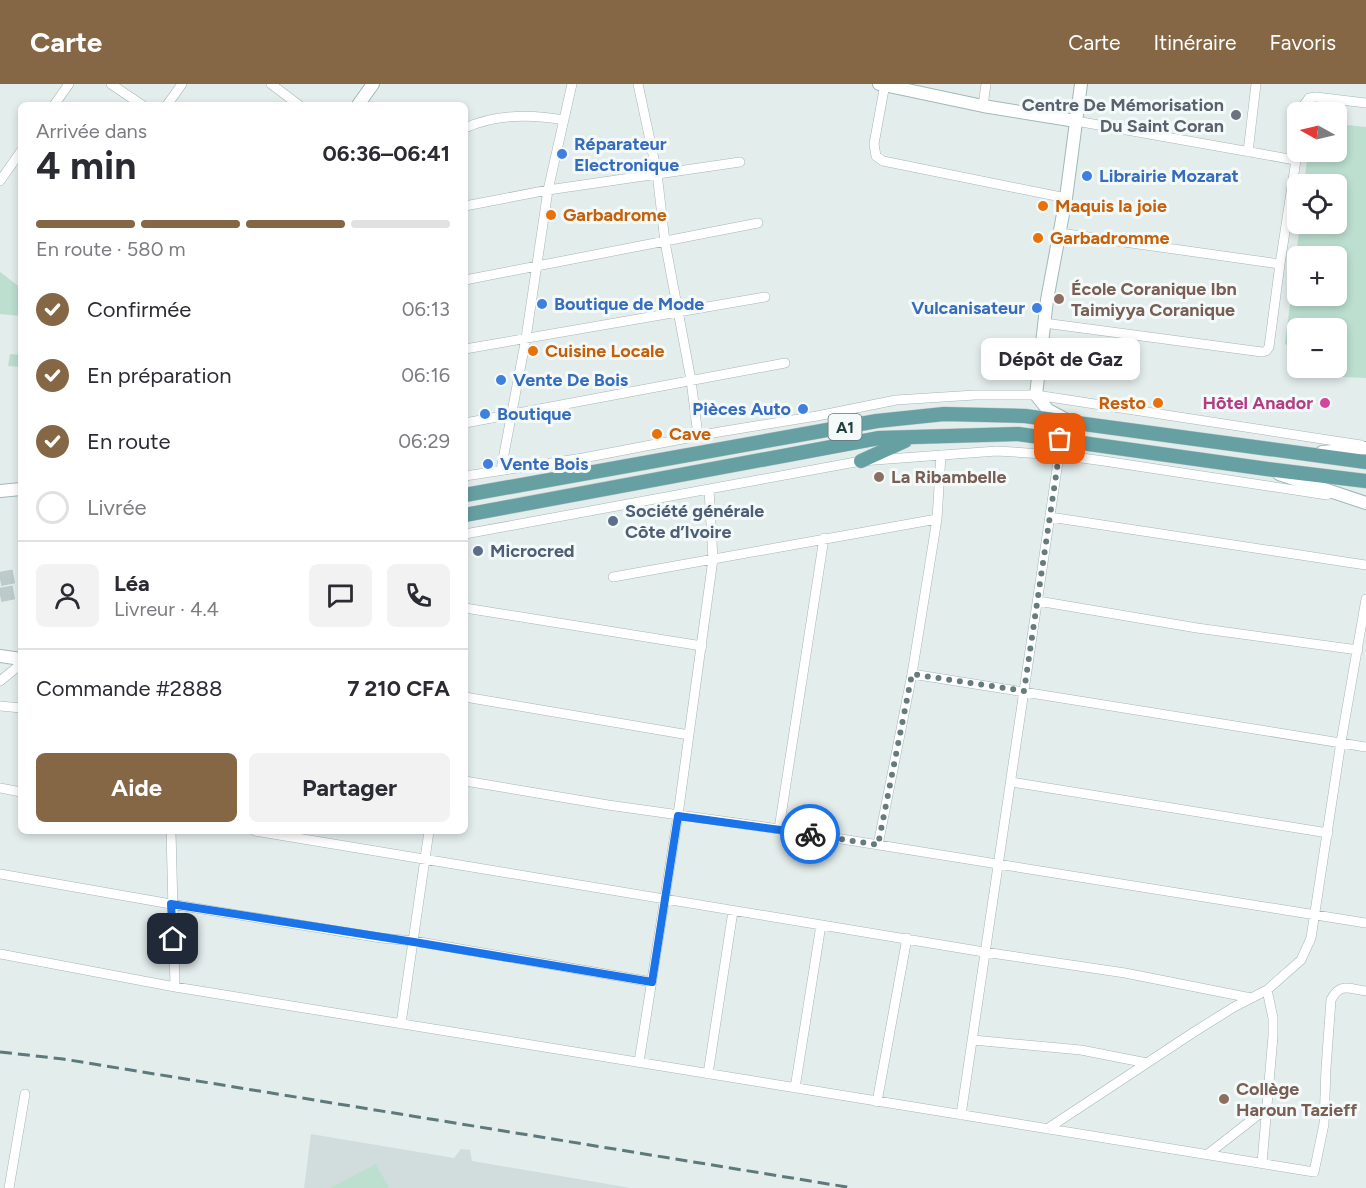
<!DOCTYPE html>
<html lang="fr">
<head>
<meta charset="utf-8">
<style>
	body { margin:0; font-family:Figtree,sans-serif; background:#f2f2f3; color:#2b2b33; height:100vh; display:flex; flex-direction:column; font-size:22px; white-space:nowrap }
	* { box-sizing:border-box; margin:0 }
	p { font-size:20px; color:#7c7c81 }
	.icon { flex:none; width:33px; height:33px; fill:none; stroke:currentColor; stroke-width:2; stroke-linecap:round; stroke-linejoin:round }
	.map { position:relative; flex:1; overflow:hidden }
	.side { position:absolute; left:18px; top:18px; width:450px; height:732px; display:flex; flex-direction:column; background:#fff; border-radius:9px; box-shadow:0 3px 9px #0003 }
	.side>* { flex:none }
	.needle { width:39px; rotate:278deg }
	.controls { position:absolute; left:1287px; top:18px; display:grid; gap:12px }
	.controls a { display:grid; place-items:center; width:60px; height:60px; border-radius:9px; background:#fff; box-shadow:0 3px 9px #0003; font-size:30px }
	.pin { position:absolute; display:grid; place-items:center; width:51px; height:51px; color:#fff; margin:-26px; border-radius:12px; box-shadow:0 3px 9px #0006 }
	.courier { position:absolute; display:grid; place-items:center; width:60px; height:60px; margin:-30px; border:4px solid #1a73e8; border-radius:50%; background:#fff; color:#222; box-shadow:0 2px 8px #0007 }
	.bubble { position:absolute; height:42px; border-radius:9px; background:#fff; box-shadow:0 3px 9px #0003; font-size:20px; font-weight:700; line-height:42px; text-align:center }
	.head em { font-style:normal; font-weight:700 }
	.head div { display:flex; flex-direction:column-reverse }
	.head { display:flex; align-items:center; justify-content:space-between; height:102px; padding:0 18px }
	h1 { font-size:39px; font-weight:700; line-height:45px }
	.bar { display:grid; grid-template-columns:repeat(4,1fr); gap:9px 6px; align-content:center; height:72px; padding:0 18px }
	.bar i { height:8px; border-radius:4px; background:#e1e1e2 }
	.bar .selected { background:#856745 }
	.bar p { grid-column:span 4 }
	.line { display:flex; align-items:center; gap:15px; padding:0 18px; border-top:2px solid #e1e1e2 }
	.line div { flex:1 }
	.round { display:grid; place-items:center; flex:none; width:63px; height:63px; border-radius:9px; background:#f2f2f3 }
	ol { padding:0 18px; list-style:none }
	li { display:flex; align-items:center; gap:18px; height:66px }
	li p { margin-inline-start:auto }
	li .icon { padding:6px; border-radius:50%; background:#856745; color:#fff; stroke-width:4 }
	li:last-child { color:#7c7c81 }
	li i { width:33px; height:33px; border:3px solid #e1e1e2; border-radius:50% }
	.action { display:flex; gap:12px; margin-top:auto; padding:12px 18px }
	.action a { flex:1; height:69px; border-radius:9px; background:#856745; color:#fff; font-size:24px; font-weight:700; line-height:69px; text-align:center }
	.action a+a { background:#f2f2f3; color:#2b2b33 }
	header { display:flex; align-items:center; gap:36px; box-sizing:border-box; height:84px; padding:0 30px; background:#856745; color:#fff }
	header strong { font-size:28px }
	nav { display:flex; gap:33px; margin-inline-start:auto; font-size:21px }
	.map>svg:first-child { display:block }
</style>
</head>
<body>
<header>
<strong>Carte</strong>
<nav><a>Carte</a><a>Itinéraire</a><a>Favoris</a></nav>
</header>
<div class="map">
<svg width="1366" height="1104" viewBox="0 0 1366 1104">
	<rect width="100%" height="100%" fill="#e3edec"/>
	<path fill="#d1dddc" d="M311,1050L454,1074L461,1065L470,1066L472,1077L631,1104H304Z"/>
	<path fill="#bcdfd0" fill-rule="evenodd" d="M1337,40L1366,43V294L1298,291L1299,284H1336V244H1298L1297,266L1285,260L1300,140H1336V100H1304L1308,68H1336ZM1298,172H1336V212H1298Z
		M0,188L21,204V232L0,230Z
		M10,270L21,271V283L8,282Z
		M376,1080L389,1104H330Z"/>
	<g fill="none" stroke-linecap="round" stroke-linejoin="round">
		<path stroke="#bccac9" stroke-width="14" stroke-dasharray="14 7" stroke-linecap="butt" d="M0,495L21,491
			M0,511L21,507"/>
		<g stroke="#a5b5b5" stroke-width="10">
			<path id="street" d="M111,0L142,21
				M271,0L299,21
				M638,0L657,89L665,158L691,296L698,352
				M885,0L874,60L876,72L883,77L1066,114
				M54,21L69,0
				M167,21L182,0
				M983,22L986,0
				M1303,28L1304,21L1309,14L1316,13L1366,19
				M1076,37L1295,76
				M465,44C496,30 531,30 564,36
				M1248,68L1256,0
				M0,97L21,67
				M465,122L548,106L740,78
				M1280,180L1298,63
				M465,196L758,139
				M1044,239L1262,268L1266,267L1269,263L1280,180L1060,149
				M465,265L765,213
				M465,339L785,279
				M501,386L526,254L548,106L572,0
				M465,392L583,374L719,348L817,332L896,316L975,311H1036L1361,361
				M1050,433L1366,481
				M465,450L861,377L997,367L1059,371L1104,377L1327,411
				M613,493L937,435
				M1038,517L1197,544L1358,566
				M465,524L702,562
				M912,590L1366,663
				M0,597L21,580
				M465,613L689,651
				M0,622L21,624
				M465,697L608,721L779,745L1366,839
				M1011,698L1328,749
				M0,704L21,708
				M779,745L824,454
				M171,747L175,903
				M255,747L984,868L1125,889L1251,914
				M878,761L912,590L937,435L941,371
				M0,790L171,820L381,854L414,857L652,898
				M0,870L175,903L1314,1088L1324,1040L1326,984L1331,916C1340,898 1349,905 1366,907
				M401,940L429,747
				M973,956L1081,966L1147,979
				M639,978L678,731L713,475L709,405
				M708,990L733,827
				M795,1004L821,841
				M877,1018L907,854
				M961,1031L1059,371L1060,355
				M1047,1045L1194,948L1234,923L1267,906L1301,876L1311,854L1341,658L1366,515
				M1208,1070L1267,1024
				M1262,1079L1273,952V934L1267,906
				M9,1104L25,1010"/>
		</g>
		<g stroke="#a1b9b8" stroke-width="14">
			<path id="secondary" d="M879,0L983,22L1076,37
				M358,21L373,0
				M1067,336L1048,326L1036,311L1047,216L1066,114L1081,0
				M1322,368L1366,364
				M1279,390L1366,419
				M0,407L21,405
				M0,572L21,575"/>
		</g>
		<g stroke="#c1c9c9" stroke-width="15">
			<path id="primary" d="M861,377L905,357
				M465,411L877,337L944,330L1025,332L1366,378
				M465,431L879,354L1018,350L1267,385L1366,397"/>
		</g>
		<use href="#street" stroke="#fff" stroke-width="9"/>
		<use href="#secondary" stroke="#fff" stroke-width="12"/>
		<use href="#primary" stroke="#67a0a3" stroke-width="14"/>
		<path stroke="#5d797b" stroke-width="3" stroke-dasharray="12 6" stroke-linecap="butt" d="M0,968L63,975L853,1104"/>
	</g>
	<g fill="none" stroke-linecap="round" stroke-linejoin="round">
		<path stroke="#667b7c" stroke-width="6" stroke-dasharray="0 10.8" d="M810,750L878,761L912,590L1024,607L1059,371L1060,355"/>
		<path stroke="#1a73e8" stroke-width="8" d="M173,855L171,820L414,858L652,898L678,732L810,750"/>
	</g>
	<circle fill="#6b7280" stroke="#f4faf9" stroke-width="2" cx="1236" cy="31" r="6"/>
	<g fill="#3f7fe0" stroke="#f4faf9" stroke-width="2">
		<circle cx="562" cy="70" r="6"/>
		<circle cx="1087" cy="92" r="6"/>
		<circle cx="542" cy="220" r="6"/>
		<circle cx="1037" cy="224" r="6"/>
		<circle cx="501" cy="296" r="6"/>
		<circle cx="803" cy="325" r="6"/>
		<circle cx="485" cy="330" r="6"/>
		<circle cx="488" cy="380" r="6"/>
	</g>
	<g fill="#e8710a" stroke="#f4faf9" stroke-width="2">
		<circle cx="1043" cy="122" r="6"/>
		<circle cx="551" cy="131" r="6"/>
		<circle cx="1038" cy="154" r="6"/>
		<circle cx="533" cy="267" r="6"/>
		<circle cx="1158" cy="319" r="6"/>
		<circle cx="657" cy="350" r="6"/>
	</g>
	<g fill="#8d6e63" stroke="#f4faf9" stroke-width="2">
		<circle cx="1059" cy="215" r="6"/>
		<circle cx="879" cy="393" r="6"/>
		<circle cx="1224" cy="1015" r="6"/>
	</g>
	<circle fill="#d1479c" stroke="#f4faf9" stroke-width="2" cx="1325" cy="319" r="6"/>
	<g fill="#5c6f8a" stroke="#f4faf9" stroke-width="2">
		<circle cx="613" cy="437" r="6"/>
		<circle cx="478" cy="467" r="6"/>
	</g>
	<g text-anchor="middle" stroke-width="6" stroke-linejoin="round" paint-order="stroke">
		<rect fill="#f4faf9" stroke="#617677" stroke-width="1.5" x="828.5" y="330" width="33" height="26" rx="4.5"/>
		<g font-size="16" font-weight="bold" fill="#223e3f">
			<text x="845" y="349">A1</text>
		</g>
		<g font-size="18" font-weight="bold" fill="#5b616d" stroke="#f4faf9" text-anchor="end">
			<text x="1224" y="27">Centre De Mémorisation<tspan x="1224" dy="21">Du Saint Coran</tspan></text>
		</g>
		<g font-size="18" font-weight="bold" fill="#366cbe" stroke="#f4faf9" text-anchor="start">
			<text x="574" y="66">Réparateur<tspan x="574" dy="21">Electronique</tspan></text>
			<text x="1099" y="98">Librairie Mozarat</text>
			<text x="554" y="226">Boutique de Mode</text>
			<text x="1025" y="230" text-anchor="end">Vulcanisateur</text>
			<text x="513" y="302">Vente De Bois</text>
			<text x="791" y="331" text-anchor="end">Pièces Auto</text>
			<text x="497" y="336">Boutique</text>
			<text x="500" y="386">Vente Bois</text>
		</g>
		<g font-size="18" font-weight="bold" fill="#c56008" stroke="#f4faf9" text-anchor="start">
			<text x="1055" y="128">Maquis la joie</text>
			<text x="563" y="137">Garbadrome</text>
			<text x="1050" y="160">Garbadromme</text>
			<text x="545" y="273">Cuisine Locale</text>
			<text x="1146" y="325" text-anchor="end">Resto</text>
			<text x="669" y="356">Cave</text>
		</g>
		<g font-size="18" font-weight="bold" fill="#785e54" stroke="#f4faf9" text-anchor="start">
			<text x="1071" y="211">École Coranique Ibn<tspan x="1071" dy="21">Taimiyya Coranique</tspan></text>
			<text x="891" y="399">La Ribambelle</text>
			<text x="1236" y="1011">Collège<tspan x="1236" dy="21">Haroun Tazieff</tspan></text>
		</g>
		<g font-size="18" font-weight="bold" fill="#b23c85" stroke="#f4faf9" text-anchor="end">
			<text x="1313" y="325">Hôtel Anador</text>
		</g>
		<g font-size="18" font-weight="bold" fill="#4e5e75" stroke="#f4faf9" text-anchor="start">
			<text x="625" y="433">Société générale<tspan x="625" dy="21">Côte d’Ivoire</tspan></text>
			<text x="490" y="473">Microcred</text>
		</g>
	</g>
</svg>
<div class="controls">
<a><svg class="needle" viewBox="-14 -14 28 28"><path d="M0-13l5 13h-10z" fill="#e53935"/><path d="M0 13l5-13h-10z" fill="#7c7c81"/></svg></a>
<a><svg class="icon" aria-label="locate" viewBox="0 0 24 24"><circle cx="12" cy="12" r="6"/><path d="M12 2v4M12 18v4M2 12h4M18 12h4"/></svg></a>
<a>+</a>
<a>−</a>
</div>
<div class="pin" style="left:1060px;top:355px;background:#ea580c"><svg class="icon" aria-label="bag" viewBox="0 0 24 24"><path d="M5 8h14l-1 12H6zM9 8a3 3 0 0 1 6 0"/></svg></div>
<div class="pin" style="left:173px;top:855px;background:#1f2937"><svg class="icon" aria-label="home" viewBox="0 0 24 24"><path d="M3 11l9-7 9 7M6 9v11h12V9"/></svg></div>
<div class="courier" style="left:810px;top:750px"><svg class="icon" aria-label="bike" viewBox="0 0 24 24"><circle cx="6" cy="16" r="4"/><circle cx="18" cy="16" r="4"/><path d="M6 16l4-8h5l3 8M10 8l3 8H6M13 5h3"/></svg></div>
<div class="bubble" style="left:981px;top:254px;width:159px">Dépôt de Gaz</div>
<section class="side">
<div class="head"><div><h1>4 min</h1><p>Arrivée dans</p></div><em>06:36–06:41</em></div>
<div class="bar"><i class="selected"></i><i class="selected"></i><i class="selected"></i><i></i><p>En route · 580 m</p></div>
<ol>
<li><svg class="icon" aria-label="check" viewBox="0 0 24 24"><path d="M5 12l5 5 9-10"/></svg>Confirmée<p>06:13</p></li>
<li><svg class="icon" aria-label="check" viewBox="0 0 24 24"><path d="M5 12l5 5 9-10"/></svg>En préparation<p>06:16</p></li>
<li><svg class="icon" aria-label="check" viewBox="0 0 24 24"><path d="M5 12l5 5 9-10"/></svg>En route<p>06:29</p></li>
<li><i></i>Livrée</li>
</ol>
<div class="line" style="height:108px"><a class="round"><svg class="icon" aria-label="person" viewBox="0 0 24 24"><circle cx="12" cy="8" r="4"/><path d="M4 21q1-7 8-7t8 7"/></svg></a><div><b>Léa</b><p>Livreur · 4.4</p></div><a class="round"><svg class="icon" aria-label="chat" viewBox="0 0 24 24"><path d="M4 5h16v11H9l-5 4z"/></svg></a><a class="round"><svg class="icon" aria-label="phone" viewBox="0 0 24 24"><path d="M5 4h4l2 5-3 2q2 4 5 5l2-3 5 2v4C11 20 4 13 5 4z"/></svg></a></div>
<div class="line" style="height:78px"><div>Commande #2888</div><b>7 210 CFA</b></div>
<div class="action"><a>Aide</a><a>Partager</a></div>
</section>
</div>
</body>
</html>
